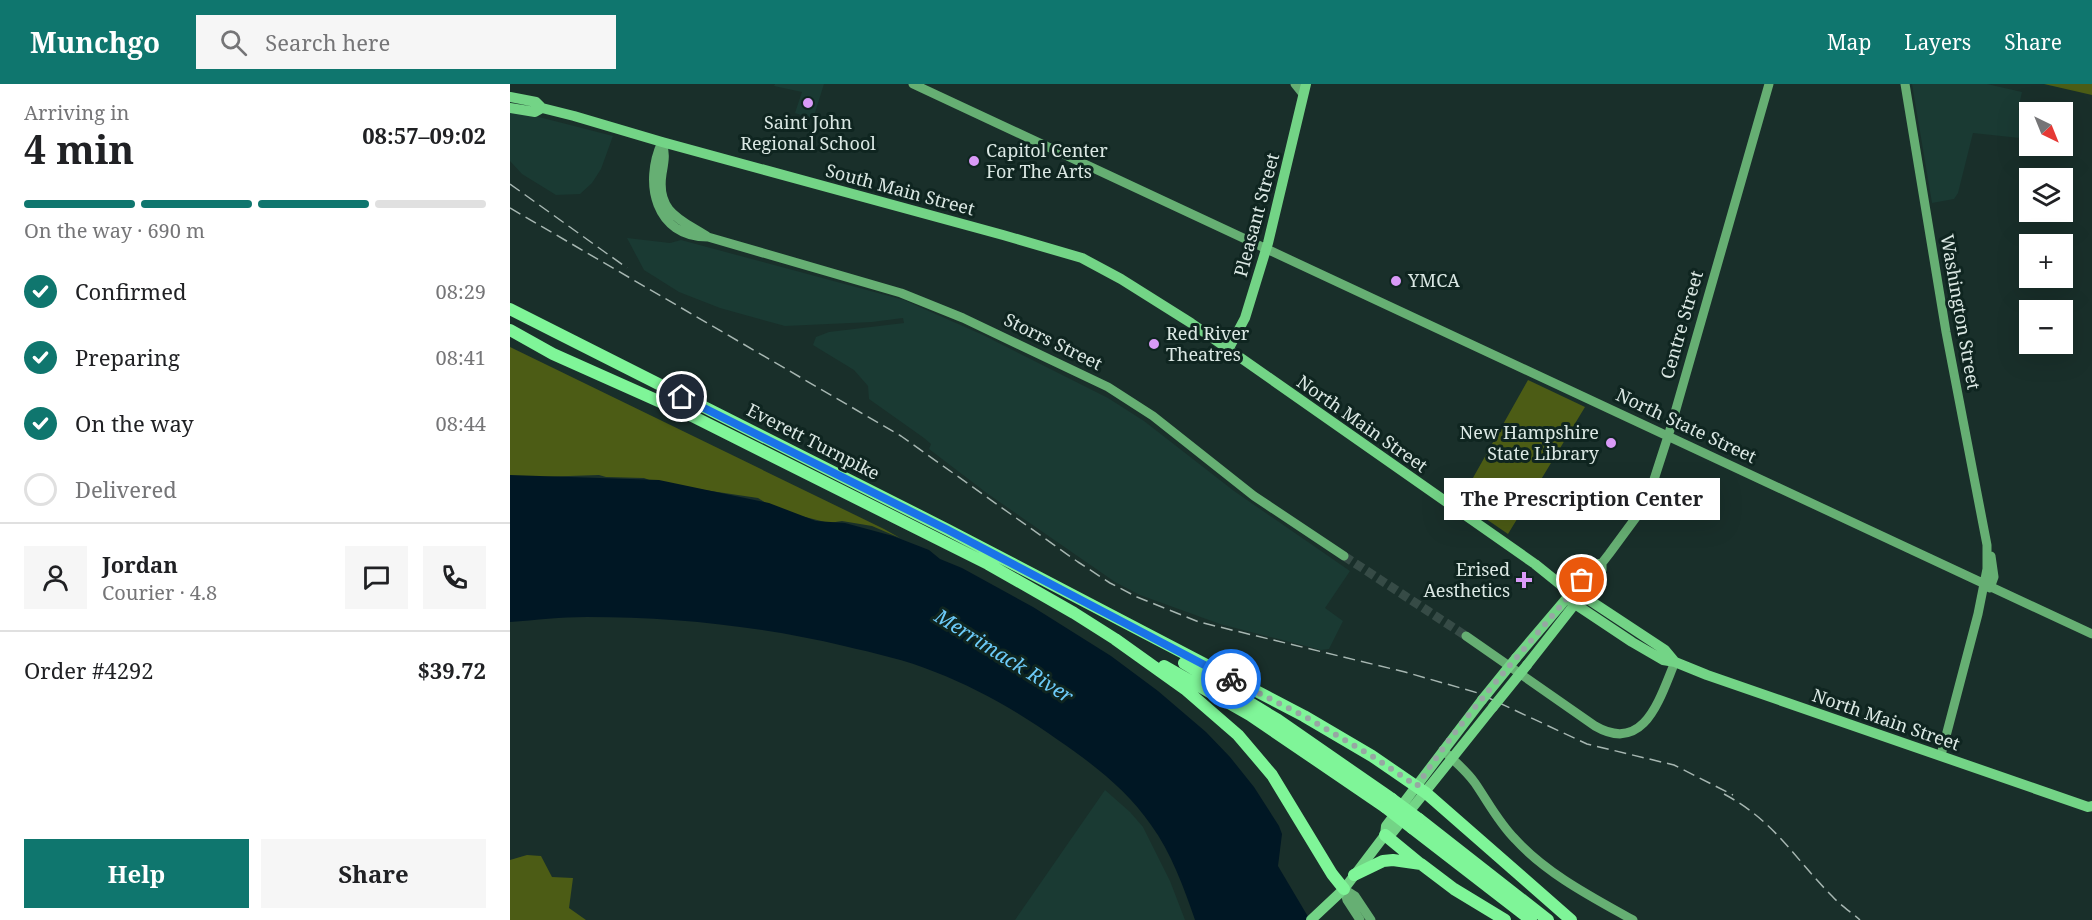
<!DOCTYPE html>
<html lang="en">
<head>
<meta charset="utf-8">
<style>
	body { margin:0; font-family:"Noto Serif",serif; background:#f6f6f6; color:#202124; height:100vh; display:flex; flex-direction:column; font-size:22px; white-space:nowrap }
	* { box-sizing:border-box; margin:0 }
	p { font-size:20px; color:#757577 }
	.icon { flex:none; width:33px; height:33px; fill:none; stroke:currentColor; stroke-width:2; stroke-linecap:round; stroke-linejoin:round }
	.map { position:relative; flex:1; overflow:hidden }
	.drawer { display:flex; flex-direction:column; background:#fff; width:510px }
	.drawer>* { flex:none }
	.needle { width:39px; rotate:137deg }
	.tools { position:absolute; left:1509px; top:18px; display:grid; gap:12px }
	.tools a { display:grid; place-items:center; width:54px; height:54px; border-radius:0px; background:#fff; box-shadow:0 6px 24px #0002; font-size:30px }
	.pin { position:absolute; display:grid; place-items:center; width:51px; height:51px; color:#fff; margin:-26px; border:3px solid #fff; border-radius:50%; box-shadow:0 2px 6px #0007 }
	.courier { position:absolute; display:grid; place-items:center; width:60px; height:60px; margin:-30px; border:4px solid #1a73e8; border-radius:50%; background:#fff; color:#222; box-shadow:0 2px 8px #0007 }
	.bubble { position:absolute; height:42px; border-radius:0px; background:#fff; box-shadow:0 6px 24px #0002; font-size:20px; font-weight:700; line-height:42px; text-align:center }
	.overview em { font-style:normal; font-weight:700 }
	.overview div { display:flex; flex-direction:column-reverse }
	.overview { display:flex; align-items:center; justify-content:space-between; height:102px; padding:0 24px }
	h1 { font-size:39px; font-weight:700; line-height:45px }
	.bar { display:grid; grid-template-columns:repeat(4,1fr); gap:9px 6px; align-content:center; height:72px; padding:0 24px }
	.bar i { height:8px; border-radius:4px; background:#e0e0e0 }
	.bar .on { background:#0f766e }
	.bar p { grid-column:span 4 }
	.line { display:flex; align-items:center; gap:15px; padding:0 24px; border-top:2px solid #e0e0e0 }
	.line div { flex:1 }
	.round { display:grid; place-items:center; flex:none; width:63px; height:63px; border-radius:0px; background:#f6f6f6 }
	ol { padding:0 24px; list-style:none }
	li { display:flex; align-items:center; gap:18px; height:66px }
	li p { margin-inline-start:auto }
	li .icon { padding:6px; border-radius:50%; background:#0f766e; color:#fff; stroke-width:4 }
	li:last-child { color:#757577 }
	li i { width:33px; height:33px; border:3px solid #e0e0e0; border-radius:50% }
	.action { display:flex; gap:12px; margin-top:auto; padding:12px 24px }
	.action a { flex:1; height:69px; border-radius:0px; background:#0f766e; color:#fff; font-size:24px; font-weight:700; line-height:69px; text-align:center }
	.action a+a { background:#f6f6f6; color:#202124 }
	header { display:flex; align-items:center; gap:36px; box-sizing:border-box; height:84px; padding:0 30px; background:#0f766e; color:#fff }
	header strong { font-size:28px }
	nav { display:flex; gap:33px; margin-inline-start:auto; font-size:21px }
	.search { width:420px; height:54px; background:#f6f6f6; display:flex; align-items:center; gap:15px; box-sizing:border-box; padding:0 21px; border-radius:0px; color:#757577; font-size:22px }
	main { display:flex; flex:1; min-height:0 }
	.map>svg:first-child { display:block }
</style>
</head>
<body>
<header>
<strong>Munchgo</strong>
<div class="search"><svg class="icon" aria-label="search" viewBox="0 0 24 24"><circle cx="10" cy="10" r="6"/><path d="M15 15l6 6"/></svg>Search here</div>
<nav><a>Map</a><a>Layers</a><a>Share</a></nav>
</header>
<main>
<section class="drawer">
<div class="overview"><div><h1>4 min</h1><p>Arriving in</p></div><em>08:57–09:02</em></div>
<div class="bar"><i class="on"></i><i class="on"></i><i class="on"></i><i></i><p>On the way · 690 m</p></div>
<ol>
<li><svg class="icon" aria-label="check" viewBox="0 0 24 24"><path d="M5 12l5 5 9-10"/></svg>Confirmed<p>08:29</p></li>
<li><svg class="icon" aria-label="check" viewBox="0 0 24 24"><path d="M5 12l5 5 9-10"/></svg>Preparing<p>08:41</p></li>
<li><svg class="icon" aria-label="check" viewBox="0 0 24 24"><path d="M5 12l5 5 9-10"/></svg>On the way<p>08:44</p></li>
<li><i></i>Delivered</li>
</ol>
<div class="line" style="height:108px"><a class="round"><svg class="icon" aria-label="person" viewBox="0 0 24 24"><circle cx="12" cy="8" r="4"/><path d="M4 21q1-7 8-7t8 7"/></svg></a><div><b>Jordan</b><p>Courier · 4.8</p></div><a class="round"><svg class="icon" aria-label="chat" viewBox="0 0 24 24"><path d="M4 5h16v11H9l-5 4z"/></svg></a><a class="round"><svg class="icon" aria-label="phone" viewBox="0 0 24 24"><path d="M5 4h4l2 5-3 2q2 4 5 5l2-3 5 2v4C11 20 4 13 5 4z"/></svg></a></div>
<div class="line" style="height:78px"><div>Order #4292</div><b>$39.72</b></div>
<div class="action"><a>Help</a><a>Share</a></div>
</section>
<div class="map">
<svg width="1582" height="836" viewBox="0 0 1582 836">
	<rect width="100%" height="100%" fill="#192f2a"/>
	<path fill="#1a3a33" d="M265,0H314L303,35L285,29L292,8L264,2Z
		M1402,0H1477L1512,8L1508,26L1521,28H1520L1519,55L1463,49L1448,109L1444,115L1422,119Z
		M0,28L25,32L103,52L91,85L82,99L70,110L46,111L12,90L0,77Z
		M117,154L160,159L171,156L394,216L473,251L598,314L634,337L724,407L840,487L815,524L833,537L819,565L811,566L710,540L630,511L605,498L478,410L419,365L421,360L414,354L359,315L358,302L344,286L303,261L306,253L319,248L394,239L393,234L362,238L275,242L210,224L169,208L134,186Z
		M595,706L620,728L633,743L660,797L675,836H505Z"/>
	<path fill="#4c5c15" d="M1534,0H1582V11Z
		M0,263L374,445L390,454L362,442L332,437L319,439L267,426L248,414L147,399L134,394L96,393L89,391L0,394Z
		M1018,296L1075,323L998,450L950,417Z
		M17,771L31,772L42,793L63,794L59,824L76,836H0V776Z"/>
	<path fill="#001724" d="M0,391L149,396L259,419L306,437L335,439L383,452L419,466L430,475L452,484L523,523L601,572L648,607L696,648L720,673L744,703L769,742L772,750L768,782L800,836H685C674,804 661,768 641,741C617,706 583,680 548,656C510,629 469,605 425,588C396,576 364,569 334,562C250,542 163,533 77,533C51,533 26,536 0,538Z"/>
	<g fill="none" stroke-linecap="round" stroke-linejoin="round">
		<path stroke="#364b46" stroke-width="9" stroke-dasharray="9 4.5" stroke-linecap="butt" d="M834,472L956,552"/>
		<path stroke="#66af73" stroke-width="9" d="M403,0L1582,550
			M785,0L793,10
			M1395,0L1436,248L1477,461V485L1468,530L1431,671
			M152,58C133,99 145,153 198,153L391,209L453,234L598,303L643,332L744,412L834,472
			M152,58C156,70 154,78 152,90C146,129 172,136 198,153
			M1480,504L1484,493L1481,472
			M1064,506L1086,480L1092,479L1099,470L1127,432L1139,411L1160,346L1259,0
			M1072,511L1092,486V479
			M956,552L1085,642C1135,671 1150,613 1165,578
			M933,666C944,677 956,686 965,699C978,718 989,739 1005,755C1037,790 1082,813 1123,836
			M834,805L845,812L861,836
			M834,805L837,816L850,836"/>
		<path stroke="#73d486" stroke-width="10" d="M0,13L26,18L32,24
			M0,24L25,28L32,24L64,32L152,58L493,151L572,174L611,195L681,239L1025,480L1056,505L1064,506L1155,566L1165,578
			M718,266L735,234L758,159L796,0
			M1056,505L1057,514L1065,520L1122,558L1153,576L1165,578L1197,591C1324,636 1451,680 1578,723L1582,722
			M1006,574L1062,508
			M1017,581L1068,516
			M875,751L883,748L983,623
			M801,836L834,805L875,751L876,742L972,616"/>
		<path stroke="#7ff598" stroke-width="12" d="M0,225L438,446L794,632L862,672L916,709L1061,836
			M0,246L43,270L182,332L478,480L564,529L605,555L675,605L728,651L762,691L822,790L834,805
			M674,579L768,636L882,715
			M654,582L740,631L875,723
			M909,735L1038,836
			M902,744L1021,836
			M875,751L909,779
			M844,791L873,777L883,776L911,780L944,805L995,836"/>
		<path stroke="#a6b6b1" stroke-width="1.5" stroke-dasharray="12 6" stroke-linecap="butt" d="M0,100L117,184
			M0,124L391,352L568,478L600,499L627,513L689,538L895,588L968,609L1077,660L1164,681L1223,711
			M1214,710C1266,738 1283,773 1322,812C1330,821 1341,828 1350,836"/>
		<path stroke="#73d486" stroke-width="10" d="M972,616L1006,574
			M983,623L1017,581"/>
		<path stroke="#7ff598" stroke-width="12" d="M882,715L909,735
			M875,723L902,744"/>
	</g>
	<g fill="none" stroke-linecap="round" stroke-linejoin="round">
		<path stroke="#97a7a3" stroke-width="6" stroke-dasharray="0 10.8" d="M721,595L794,632L862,672L907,702C955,628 1017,564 1072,496"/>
		<path stroke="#1a73e8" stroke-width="8" d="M172,313L438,446L721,595"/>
	</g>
	<g fill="#d99af7" stroke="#0f2520" stroke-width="2">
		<circle cx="298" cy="19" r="6"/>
		<circle cx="464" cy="77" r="6"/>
		<circle cx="886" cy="197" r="6"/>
		<circle cx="644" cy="260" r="6"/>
		<circle cx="1101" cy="359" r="6"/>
		<path d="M1011 487h6v6h6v6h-6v6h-6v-6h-6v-6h6z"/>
	</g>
	<g text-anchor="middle" stroke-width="6" stroke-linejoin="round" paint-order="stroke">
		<g font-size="18" fill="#dbe8e4" stroke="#0f2520" text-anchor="start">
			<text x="298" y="45" text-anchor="middle">Saint John<tspan x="298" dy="21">Regional School</tspan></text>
			<text x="476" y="73">Capitol Center<tspan x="476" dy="21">For The Arts</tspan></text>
			<text x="898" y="203">YMCA</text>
			<text x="656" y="256">Red River<tspan x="656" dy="21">Theatres</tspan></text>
			<text x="1089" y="355" text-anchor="end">New Hampshire<tspan x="1089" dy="21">State Library</tspan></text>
			<text x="1000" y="492" text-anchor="end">Erised<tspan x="1000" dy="21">Aesthetics</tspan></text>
		</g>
		<g font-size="18" fill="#dbe8e4" stroke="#0f2520">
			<text transform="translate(390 106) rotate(15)" y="6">South Main Street</text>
			<text transform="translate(747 131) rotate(-75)" y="6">Pleasant Street</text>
			<text transform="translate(1450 228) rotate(80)" y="6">Washington Street</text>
			<text transform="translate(1172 241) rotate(-74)" y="6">Centre Street</text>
			<text transform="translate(543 258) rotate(26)" y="6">Storrs Street</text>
			<text transform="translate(852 340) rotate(35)" y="6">North Main Street</text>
			<text transform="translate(1176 342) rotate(25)" y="6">North State Street</text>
			<text transform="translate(303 358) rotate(27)" y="6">Everett Turnpike</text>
			<text transform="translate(1376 636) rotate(19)" y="6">North Main Street</text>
		</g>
		<g font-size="20" font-style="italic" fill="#6dcbf9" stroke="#0f2520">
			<text transform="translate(494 572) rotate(32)" y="7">Merrimack River</text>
		</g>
	</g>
</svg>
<div class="tools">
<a><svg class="needle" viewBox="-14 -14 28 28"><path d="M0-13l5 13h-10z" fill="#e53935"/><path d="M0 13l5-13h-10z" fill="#757577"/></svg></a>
<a><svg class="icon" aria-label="layers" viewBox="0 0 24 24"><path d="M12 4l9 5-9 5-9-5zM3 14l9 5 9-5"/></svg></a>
<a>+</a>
<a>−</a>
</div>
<div class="pin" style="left:1072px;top:496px;background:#ea580c"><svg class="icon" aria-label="bag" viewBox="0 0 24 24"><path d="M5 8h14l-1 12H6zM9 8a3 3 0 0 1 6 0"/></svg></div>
<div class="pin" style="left:172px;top:313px;background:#1f2937"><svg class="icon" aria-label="home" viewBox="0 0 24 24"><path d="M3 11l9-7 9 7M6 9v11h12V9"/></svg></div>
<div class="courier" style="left:721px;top:595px"><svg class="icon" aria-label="bike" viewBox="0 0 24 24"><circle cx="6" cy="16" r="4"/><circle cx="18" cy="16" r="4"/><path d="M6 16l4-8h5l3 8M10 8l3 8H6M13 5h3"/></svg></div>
<div class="bubble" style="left:934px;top:394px;width:276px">The Prescription Center</div>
</div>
</main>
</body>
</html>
